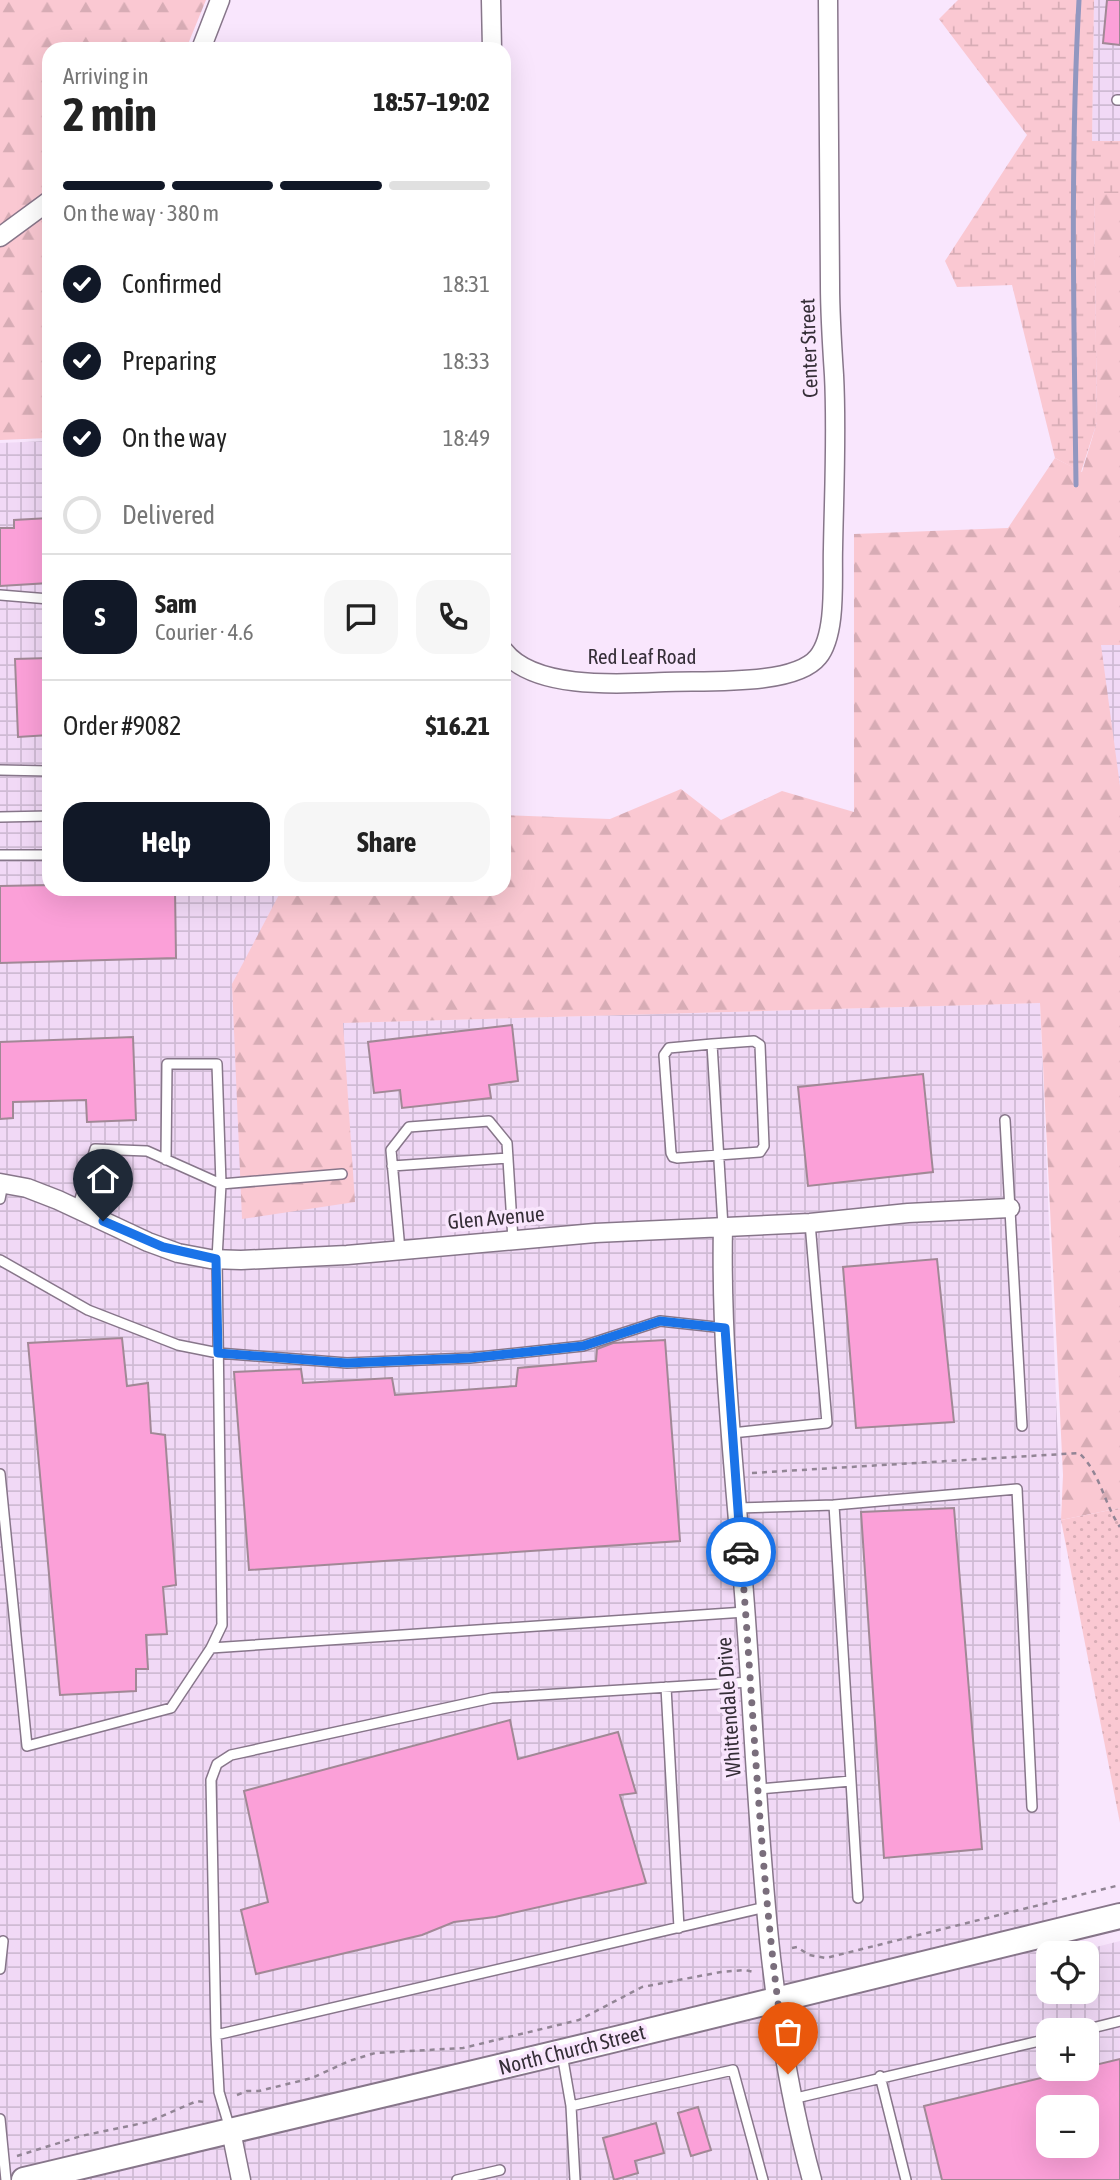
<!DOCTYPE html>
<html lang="en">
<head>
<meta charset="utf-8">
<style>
	body { margin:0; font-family:"Asap Condensed",sans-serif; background:#f6f6f6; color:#222; height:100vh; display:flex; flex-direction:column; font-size:26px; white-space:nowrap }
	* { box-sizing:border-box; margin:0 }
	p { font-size:23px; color:#767676 }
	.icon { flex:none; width:38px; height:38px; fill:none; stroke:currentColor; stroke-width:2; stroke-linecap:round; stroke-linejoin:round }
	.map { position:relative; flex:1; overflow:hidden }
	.details { position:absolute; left:42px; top:42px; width:469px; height:854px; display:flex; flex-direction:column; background:#fff; border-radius:21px; box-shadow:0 7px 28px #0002 }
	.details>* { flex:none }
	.tools { position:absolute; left:1036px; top:1941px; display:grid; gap:14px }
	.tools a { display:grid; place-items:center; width:63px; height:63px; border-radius:14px; background:#fff; box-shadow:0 7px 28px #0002; font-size:35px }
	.pin { position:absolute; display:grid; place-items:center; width:60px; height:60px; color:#fff; margin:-72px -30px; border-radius:50% 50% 50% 0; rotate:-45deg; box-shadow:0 0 7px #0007 }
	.pin .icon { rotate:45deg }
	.courier { position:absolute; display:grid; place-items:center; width:70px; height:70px; margin:-35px; border:5px solid #1a73e8; border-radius:50%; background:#fff; color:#222; box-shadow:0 2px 9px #0007 }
	.overview em { font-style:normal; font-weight:700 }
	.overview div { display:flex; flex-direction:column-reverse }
	.overview { display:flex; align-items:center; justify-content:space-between; height:119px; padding:0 21px }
	h1 { font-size:46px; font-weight:700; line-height:52px }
	.bar { display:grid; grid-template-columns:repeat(4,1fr); gap:10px 7px; align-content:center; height:84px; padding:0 21px }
	.bar i { height:9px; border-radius:5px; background:#e0e0e0 }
	.bar .active { background:#111827 }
	.bar p { grid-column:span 4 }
	.line { display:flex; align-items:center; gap:18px; padding:0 21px; border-top:2px solid #e0e0e0 }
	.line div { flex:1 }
	.round { display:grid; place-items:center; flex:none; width:74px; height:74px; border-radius:21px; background:#f6f6f6 }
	ol { padding:0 21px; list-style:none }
	li { display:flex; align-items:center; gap:21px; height:77px }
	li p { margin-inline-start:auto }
	li .icon { padding:7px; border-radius:50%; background:#111827; color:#fff; stroke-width:4 }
	li:last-child { color:#767676 }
	li i { width:38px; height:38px; border:4px solid #e0e0e0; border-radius:50% }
	.button { display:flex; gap:14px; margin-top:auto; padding:14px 21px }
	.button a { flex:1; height:80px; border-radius:21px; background:#111827; color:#fff; font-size:28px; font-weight:700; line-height:80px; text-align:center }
	.button a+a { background:#f6f6f6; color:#222 }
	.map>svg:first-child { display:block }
</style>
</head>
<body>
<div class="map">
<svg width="1120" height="2180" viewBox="0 0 1120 2180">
	<defs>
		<pattern id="industrial-grid" width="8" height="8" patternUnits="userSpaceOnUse" patternTransform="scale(1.75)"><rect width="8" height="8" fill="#f1d9f6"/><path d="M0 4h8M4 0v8" fill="none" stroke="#cfbbd4"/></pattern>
		<pattern id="forest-firs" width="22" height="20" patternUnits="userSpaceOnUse" patternTransform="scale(1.75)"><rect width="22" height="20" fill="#fac8d2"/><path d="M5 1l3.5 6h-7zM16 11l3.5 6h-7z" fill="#d7acb5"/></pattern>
		<pattern id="wetland-marsh" width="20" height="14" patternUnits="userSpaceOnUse" patternTransform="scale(1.75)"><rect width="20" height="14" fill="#fac8d2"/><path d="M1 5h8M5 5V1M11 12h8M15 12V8" fill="none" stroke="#d7acb5"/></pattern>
		<pattern id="park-dots" width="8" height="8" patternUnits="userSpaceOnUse" patternTransform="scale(1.75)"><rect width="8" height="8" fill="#fac8d2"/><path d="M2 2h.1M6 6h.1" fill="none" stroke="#d7acb5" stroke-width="1.8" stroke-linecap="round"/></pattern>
	</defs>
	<rect width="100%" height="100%" fill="#f9e6fd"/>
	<path fill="url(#industrial-grid)" fill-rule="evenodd" d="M1094,0H1120V840L1094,646L1092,141Z
		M49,441V889H295L342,1023L1040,1003L1061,1520L1057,1953H1048V1992H1087V1953H1072L1120,1941V2180H0V443ZM1048,2030H1087V2068H1048ZM1048,2107H1087V2146H1048Z"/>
	<path fill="url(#forest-firs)" d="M0,0H206L186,49H49V438L0,440Z
		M1094,193H1120V645H1101L1120,786V1508L1061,1520L1063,1475L1040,1003L343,1023L355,1202L242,1219L232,984L282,889H504V815L610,819L681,789L721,820L782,791L854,812V534L1008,528L1055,458L1082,472L1097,422Z"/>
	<path fill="url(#wetland-marsh)" d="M958,0H1094L1092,141H1120V193H1094L1097,422L1081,472L1055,458L1012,285L957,287L945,261L1027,135L939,19Z"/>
	<path fill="url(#park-dots)" d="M1120,1508V1823L1061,1520Z"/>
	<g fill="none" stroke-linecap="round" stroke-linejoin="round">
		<path stroke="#9297c0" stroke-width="5" d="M1076,485C1074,323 1070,161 1079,0"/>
	</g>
	<path fill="#fba0d8" stroke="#a18896" stroke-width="2" fill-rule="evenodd" d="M1107,0H1120V45L1103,43Z
		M49,518V583L0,586V528H14V520Z
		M49,658V735L18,737L15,659Z
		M49,885V889H175L176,958L0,963V886Z
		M512,1025L518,1081L489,1085L491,1098L402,1108L400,1090L374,1093L368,1042Z
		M133,1037L136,1120L87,1122L86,1100L13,1102V1118L0,1119V1042Z
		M923,1074L933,1172L808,1186L798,1087Z
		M937,1259L954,1422L856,1428L843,1267Z
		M122,1338L127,1386L148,1383L151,1433L165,1435L176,1585L163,1587L167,1634L146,1635L148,1669H136V1691L60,1695L28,1343Z
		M665,1340L680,1541L249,1570L234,1372L301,1369L303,1383L392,1378L395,1395L516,1386L518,1368L596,1361L597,1349L613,1343Z
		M954,1508L982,1849L884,1858L861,1512Z
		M510,1720L518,1759L618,1732L636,1793L620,1795L646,1883L495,1917L454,1922L422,1935L256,1974L241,1910L268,1902L244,1791Z
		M1120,2059V2180H942L924,2106ZM1048,2107H1087V2146H1048Z
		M698,2107L711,2150L691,2156L678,2113Z
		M656,2123L664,2153L635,2161L638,2173L614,2180L603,2138Z"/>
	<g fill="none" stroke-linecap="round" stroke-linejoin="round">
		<g stroke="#87768a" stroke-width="12">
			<path id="service" d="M1117,100H1120
				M0,595L49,599
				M0,770L49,771
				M0,817L49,816
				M0,855H49
				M712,1044L669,1048L664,1055L671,1153L673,1157L677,1158L760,1152L764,1146L760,1045L754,1041L712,1044L723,1227
				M1005,1120L1022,1426
				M166,1160L167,1064H217L221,1184L342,1174
				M392,1166L508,1158
				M0,1199L3,1184
				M400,1250L391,1150L409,1127L489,1121L507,1143L513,1240
				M0,1260L88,1310L178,1345L218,1353L347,1363L470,1358L583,1346L660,1321L725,1328
				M732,1433L827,1423L810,1223
				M0,1474L27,1746L171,1708L211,1648L222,1625L217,1259L221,1184L147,1151L95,1149L77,1209
				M834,1505L1017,1489L1032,1807
				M737,1508L834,1505L851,1781L758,1789
				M211,1648L745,1612
				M750,1682L492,1698L231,1755L217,1764L211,1780L216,2035L766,1907
				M666,1687L679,1928
				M851,1781L858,1898
				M0,1969L3,1941
				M1084,2030L1120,2021
				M216,2035L219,2092L230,2129
				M562,2054L571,2106L575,2180
				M880,2076L906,2180
				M792,2099L1048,2039
				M571,2106L733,2070L763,2180
				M0,2119L6,2180
				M457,2180L500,2170"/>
		</g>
		<g stroke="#87768a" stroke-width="21">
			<path id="minor" d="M491,0L492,49
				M201,49L220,0
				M0,237L49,201
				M504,651C534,690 620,684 665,682C701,680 794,687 818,657C837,634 832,578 833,549C834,491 837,432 834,375C832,345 830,315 830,285C830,190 829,95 828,0
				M0,1183L27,1188L58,1200L148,1242L178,1253L210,1259L241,1260L347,1255L595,1233L810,1223L908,1213L1010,1208
				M723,1227C720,1362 738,1499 747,1634C760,1816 763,2003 812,2180
				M231,2131L241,2180"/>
		</g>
		<g stroke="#87768a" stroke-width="28">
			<path id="secondary" d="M24,2180L608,2041L1120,1916"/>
		</g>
		<path stroke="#928595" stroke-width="2.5" stroke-dasharray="5 5" stroke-linecap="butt" d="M752,1473L1079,1453C1100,1472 1104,1504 1120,1527
			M792,1948L797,1947L809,1955L826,1958L1120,1885
			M237,2095L247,2091H259L312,2078L349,2061L375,2053L463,2048L579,2020L642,1987L721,1972L745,1970L754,1972
			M17,2156L81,2136L148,2122L197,2101L204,2102"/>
		<use href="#service" stroke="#fff" stroke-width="9"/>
		<use href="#minor" stroke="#fff" stroke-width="18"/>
		<use href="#secondary" stroke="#fff" stroke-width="24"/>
	</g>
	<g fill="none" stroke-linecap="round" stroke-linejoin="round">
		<path stroke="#7a6e7c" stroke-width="7" stroke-dasharray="0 12.6" d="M741,1552C755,1726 761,1901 788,2074"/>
		<path stroke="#1a73e8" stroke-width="9" d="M103,1221L163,1247L216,1259L218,1353L347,1363L470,1358L583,1346L660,1321L725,1328L741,1552"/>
	</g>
	<g text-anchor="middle" stroke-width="7" stroke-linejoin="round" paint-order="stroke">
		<g font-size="21" fill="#352e37" stroke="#f9e6fd">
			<text transform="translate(809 348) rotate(-92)" y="7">Center Street</text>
			<text x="642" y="664">Red Leaf Road</text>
			<text transform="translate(496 1218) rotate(-5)" y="7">Glen Avenue</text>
			<text transform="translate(729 1707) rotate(-94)" y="7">Whittendale Drive</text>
			<text transform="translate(572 2050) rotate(-14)" y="7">North Church Street</text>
		</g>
	</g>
</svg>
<div class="tools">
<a><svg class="icon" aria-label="locate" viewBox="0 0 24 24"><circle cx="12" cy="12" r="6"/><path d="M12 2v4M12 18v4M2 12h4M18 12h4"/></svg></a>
<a>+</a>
<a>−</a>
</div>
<div class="pin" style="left:788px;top:2074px;background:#ea580c"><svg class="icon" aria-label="bag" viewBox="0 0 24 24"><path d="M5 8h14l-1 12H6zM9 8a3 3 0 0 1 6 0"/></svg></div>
<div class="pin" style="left:103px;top:1221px;background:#1f2937"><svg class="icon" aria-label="home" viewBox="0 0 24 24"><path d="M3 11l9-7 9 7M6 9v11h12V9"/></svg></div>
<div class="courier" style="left:741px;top:1552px"><svg class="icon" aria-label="car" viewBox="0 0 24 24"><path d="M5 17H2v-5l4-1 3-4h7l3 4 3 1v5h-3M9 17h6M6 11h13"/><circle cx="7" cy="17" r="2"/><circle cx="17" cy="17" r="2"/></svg></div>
<section class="details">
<div class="overview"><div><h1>2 min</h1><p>Arriving in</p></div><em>18:57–19:02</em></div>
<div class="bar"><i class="active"></i><i class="active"></i><i class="active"></i><i></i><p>On the way · 380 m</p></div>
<ol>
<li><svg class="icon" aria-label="check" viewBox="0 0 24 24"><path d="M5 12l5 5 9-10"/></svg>Confirmed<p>18:31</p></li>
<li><svg class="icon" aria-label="check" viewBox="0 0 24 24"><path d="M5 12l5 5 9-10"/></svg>Preparing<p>18:33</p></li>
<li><svg class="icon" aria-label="check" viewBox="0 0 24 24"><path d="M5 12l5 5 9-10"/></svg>On the way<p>18:49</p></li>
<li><i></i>Delivered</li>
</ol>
<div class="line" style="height:126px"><b class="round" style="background:#111827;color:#fff">S</b><div><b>Sam</b><p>Courier · 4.6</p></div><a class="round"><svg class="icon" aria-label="chat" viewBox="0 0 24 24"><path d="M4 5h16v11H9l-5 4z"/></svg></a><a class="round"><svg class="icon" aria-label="phone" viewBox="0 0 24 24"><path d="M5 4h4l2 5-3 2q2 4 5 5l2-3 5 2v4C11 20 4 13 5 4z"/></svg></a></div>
<div class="line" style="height:91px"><div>Order #9082</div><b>$16.21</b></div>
<div class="button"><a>Help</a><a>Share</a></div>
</section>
</div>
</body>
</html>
